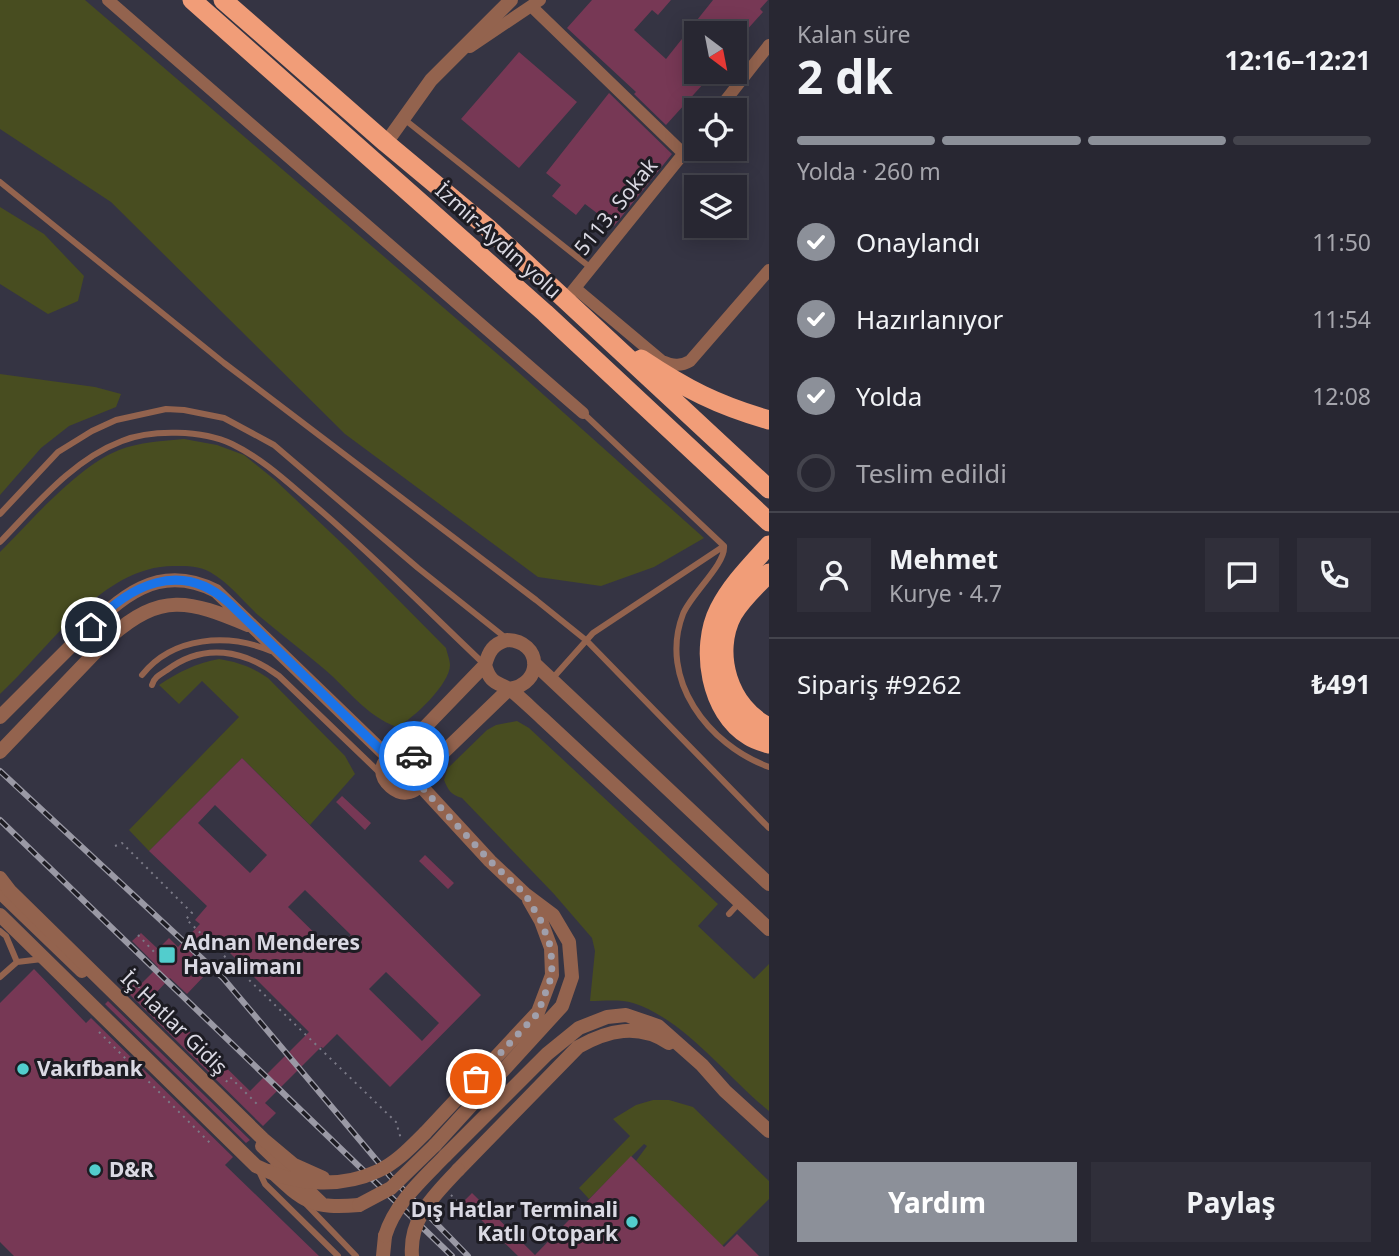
<!DOCTYPE html>
<html lang="tr">
<head>
<meta charset="utf-8">
<style>
	body { margin:0; font-family:"Noto Sans",sans-serif; background:#302f3a; color:#f1f3f6; height:100vh; display:flex; flex-direction:column; font-size:26px; white-space:nowrap }
	* { box-sizing:border-box; margin:0 }
	p { font-size:23px; color:#a5a5ac }
	.icon { flex:none; width:38px; height:38px; fill:none; stroke:currentColor; stroke-width:2; stroke-linecap:round; stroke-linejoin:round }
	.map { position:relative; flex:1; overflow:hidden }
	.side { display:flex; flex-direction:column; background:#282732; width:630px }
	.side>* { flex:none }
	.needle { width:46px; rotate:148deg }
	.fabs { position:absolute; left:684px; top:21px; display:grid; gap:14px }
	.fabs a { display:grid; place-items:center; width:63px; height:63px; border-radius:0px; background:#282732; box-shadow:0 4px 18px #0003,0 0 0 2px #44444d; font-size:35px }
	.pin { position:absolute; display:grid; place-items:center; width:60px; height:60px; color:#fff; margin:-30px; border:4px solid #fff; border-radius:50%; box-shadow:0 2px 7px #0007 }
	.courier { position:absolute; display:grid; place-items:center; width:70px; height:70px; margin:-35px; border:5px solid #1a73e8; border-radius:50%; background:#fff; color:#222; box-shadow:0 2px 9px #0007 }
	.head em { font-style:normal; font-weight:700 }
	.head div { display:flex; flex-direction:column-reverse }
	.head { display:flex; align-items:center; justify-content:space-between; height:119px; padding:0 28px }
	h1 { font-size:46px; font-weight:700; line-height:52px }
	.bar { display:grid; grid-template-columns:repeat(4,1fr); gap:10px 7px; align-content:center; height:84px; padding:0 28px }
	.bar i { height:9px; border-radius:5px; background:#44444d }
	.bar .selected { background:#8c9099 }
	.bar p { grid-column:span 4 }
	.line { display:flex; align-items:center; gap:18px; padding:0 28px; border-top:2px solid #44444d }
	.line div { flex:1 }
	.round { display:grid; place-items:center; flex:none; width:74px; height:74px; border-radius:0px; background:#302f3a }
	ol { padding:0 28px; list-style:none }
	li { display:flex; align-items:center; gap:21px; height:77px }
	li p { margin-inline-start:auto }
	li .icon { padding:7px; border-radius:50%; background:#8c9099; color:#fff; stroke-width:4 }
	li:last-child { color:#a5a5ac }
	li i { width:38px; height:38px; border:4px solid #44444d; border-radius:50% }
	.cta { display:flex; gap:14px; margin-top:auto; padding:14px 28px }
	.cta a { flex:1; height:80px; border-radius:0px; background:#8c9099; color:#fff; font-size:28px; font-weight:700; line-height:80px; text-align:center }
	.cta a+a { background:#302f3a; color:#f1f3f6 }
	main { display:flex; flex:1; min-height:0 }
	.map>svg:first-child { display:block }
</style>
</head>
<body>
<main>
<div class="map">
<svg width="769" height="1256" viewBox="0 0 769 1256">
	<rect width="100%" height="100%" fill="#353443"/>
	<path fill="#484d20" d="M0,0H85L508,363L704,538L654,567L601,586L538,577L345,434L111,202L0,129Z
		M0,207L44,234L84,276L78,301L48,314L0,284Z
		M0,374L95,387L121,394L116,407L69,426L41,448L0,495Z
		M184,439L217,445L244,455L275,480L349,550L446,648C447,653 450,660 450,665C450,684 413,719 397,727C366,716 348,689 323,668C302,650 279,633 258,615C242,600 229,583 210,572C199,566 188,566 175,566C102,565 48,650 0,694V552C32,520 77,467 119,450C140,442 162,441 184,439Z
		M219,659C238,662 252,667 268,678L345,756L355,774L310,825L242,758L149,851L129,830L239,717L202,681L179,704L159,685C179,672 196,663 219,659Z
		M517,721L529,728L718,904L698,926L754,979L769,964V1111C728,1078 684,1019 633,1003C621,999 603,1001 590,1001L595,951L592,938L554,894L462,798C451,795 448,790 444,780L448,768L487,730L496,725Z
		M653,1100H669L693,1107L769,1181V1199L722,1246L636,1161L647,1146L644,1144L589,1199L579,1188L630,1136L613,1119L636,1105Z"/>
	<path fill="#773855" fill-rule="evenodd" d="M592,0H671L658,15L652,10L634,30L666,59L713,0H768L760,9L763,12L735,43V33H696V72H714L666,125L634,94L636,92L567,28Z
		M519,52L577,102L519,168L461,119Z
		M609,93L672,154L614,226L585,204L576,215L552,196L561,185L546,173Z
		M242,758L481,995L390,1087L337,1034L323,1048L321,1047L265,1103L276,1113L263,1126L122,987L133,976L141,984L158,967L132,941L141,933L158,949L169,938L178,947L200,924L195,920L207,906L149,851ZM215,805L267,855L250,873L198,823ZM305,890L351,935L334,952L288,907ZM213,936L309,1032L250,1091L153,996L170,978L187,994L206,974L190,958ZM386,972L439,1023L422,1041L369,989Z
		M342,796L371,823L365,830L336,802Z
		M425,855L454,883L448,889L419,861Z
		M34,969L86,1023L91,1018L233,1157L225,1165L319,1256H14L0,1242V1003Z
		M108,1001L250,1140L246,1143L105,1004Z
		M631,1156L724,1247L737,1234L759,1256H518L463,1202L472,1193L535,1255Z"/>
	<g fill="none" stroke-linecap="round" stroke-linejoin="round">
		<path stroke="#7b7a87" stroke-width="2" stroke-dasharray="2 5" stroke-linecap="butt" d="M115,846L122,843L192,913L186,919L396,1122L401,1139
			M138,935L158,956
			M133,988L137,985L159,1008L156,1011
			M99,1032L211,1144
			M226,1082L230,1077L260,1107
			M451,1195L474,1218L482,1209"/>
		<path stroke="#93634e" stroke-width="6" d="M404,119L591,268
			M0,182L224,363L536,600L587,641L769,828
			M583,413L724,546C726,564 691,594 683,614C658,679 708,745 769,767
			M0,514L58,452L92,431L116,420L166,409L184,410L224,418L274,445L418,568L507,639
			M0,542C36,505 72,460 122,441C151,429 203,430 232,444C263,459 287,482 313,504C372,554 427,610 484,664
			M142,675C173,636 228,633 271,651
			M552,679L593,633L724,546
			M152,685C154,677 161,674 167,670C204,642 244,650 279,676L381,774
			M729,914L739,903
			M0,931L6,936L17,962L42,959
			M0,977L17,962
			M259,1171L265,1184L338,1256
			M306,1204L356,1256"/>
		<path stroke="#93634e" stroke-width="12" d="M108,0L583,413
			M531,6L684,154
			M470,47L540,0
			M718,110L769,45
			M575,288L662,361C672,365 680,367 690,361L769,270
			M571,293L696,138"/>
		<path stroke="#93634e" stroke-width="14" d="M386,143L431,80L511,0
			M507,640C542,641 544,684 509,689L423,772C416,822 351,767 401,752L485,665C489,651 493,644 507,640Z
			M534,663L769,884
			M485,665C491,686 498,681 512,691C523,700 532,709 542,718L769,929
			M0,717C23,694 46,671 69,648C112,607 151,558 216,591L389,758
			M0,752L110,637C161,592 189,600 248,625
			M401,752C414,753 420,759 423,772
			M419,784L490,861L525,894L553,915L569,942L572,977L562,1006L435,1145
			M0,892L82,971
			M425,1133L538,1012L552,975L551,948L541,921L529,900
			M262,1146L321,1203
			M445,1156L547,1054L579,1028L607,1017L626,1015L658,1026L702,1065L725,1091L769,1131
			M458,1170L578,1047C608,1030 638,1023 669,1043
			M271,1171C304,1202 312,1209 359,1205
			M383,1256L385,1236"/>
		<path stroke="#f19d78" stroke-width="19" d="M192,0L545,313L769,522
			M223,0L386,143L488,228L769,489
			M641,359C686,389 717,405 769,420
			M769,545C751,565 731,585 719,609C699,648 710,713 749,736C755,740 763,742 769,744
			M769,573C757,585 742,599 733,614C712,653 729,708 769,727"/>
		<g stroke="#9a99a5" stroke-width="6">
			<path id="rail" d="M0,771L223,978L390,1176L468,1256
				M0,820L452,1256"/>
		</g>
		<use href="#rail" stroke="#1d1c23" stroke-width="3.5" stroke-dasharray="10" stroke-linecap="butt"/>
		<path stroke="#93634e" stroke-width="14" d="M0,878L10,891L263,1139L294,1165L323,1178
			M0,915L256,1166C293,1185 339,1189 378,1171C396,1163 411,1147 425,1133
			M359,1205L391,1188L435,1145
			M385,1236C395,1203 422,1180 445,1156
			M412,1256C409,1218 434,1196 458,1170"/>
	</g>
	<g fill="none" stroke-linecap="round" stroke-linejoin="round">
		<path stroke="#a09fab" stroke-width="7" stroke-dasharray="0 12.6" d="M414,756C423,764 424,773 419,784L490,861L525,894L541,921L551,948L552,975L538,1013L476,1079"/>
		<path stroke="#1a73e8" stroke-width="9" d="M91,627C129,585 181,559 229,603L389,758L401,752L414,756"/>
	</g>
	<g fill="#52cdcd" stroke="#1d1c23" stroke-width="2.5">
		<rect x="158" y="946" width="18" height="18" rx="3.5"/>
		<circle cx="23" cy="1069" r="7"/>
		<circle cx="95" cy="1170" r="7"/>
		<circle cx="632" cy="1222" r="7"/>
	</g>
	<g text-anchor="middle" stroke-width="6" stroke-linejoin="round" paint-order="stroke">
		<g font-size="21" fill="#dad9e3" stroke="#1d1c23">
			<text transform="translate(616 207) rotate(-51)" y="7">5113. Sokak</text>
			<text transform="translate(498 241) rotate(42)" y="7">İzmir-Aydın yolu</text>
			<text transform="translate(174 1023) rotate(44)" y="7">İç Hatlar Gidiş</text>
		</g>
		<g font-size="21" font-weight="bold" fill="#dad9e3" stroke="#1d1c23" text-anchor="start">
			<text x="183" y="950">Adnan Menderes<tspan x="183" dy="24">Havalimanı</tspan></text>
			<text x="37" y="1076">Vakıfbank</text>
			<text x="109" y="1177">D&amp;R</text>
			<text x="618" y="1217" text-anchor="end">Dış Hatlar Terminali<tspan x="618" dy="24">Katlı Otopark</tspan></text>
		</g>
	</g>
</svg>
<div class="fabs">
<a><svg class="needle" viewBox="-14 -14 28 28"><path d="M0-13l5 13h-10z" fill="#e53935"/><path d="M0 13l5-13h-10z" fill="#a5a5ac"/></svg></a>
<a><svg class="icon" aria-label="locate" viewBox="0 0 24 24"><circle cx="12" cy="12" r="6"/><path d="M12 2v4M12 18v4M2 12h4M18 12h4"/></svg></a>
<a><svg class="icon" aria-label="layers" viewBox="0 0 24 24"><path d="M12 4l9 5-9 5-9-5zM3 14l9 5 9-5"/></svg></a>
</div>
<div class="pin" style="left:476px;top:1079px;background:#ea580c"><svg class="icon" aria-label="bag" viewBox="0 0 24 24"><path d="M5 8h14l-1 12H6zM9 8a3 3 0 0 1 6 0"/></svg></div>
<div class="pin" style="left:91px;top:627px;background:#1f2937"><svg class="icon" aria-label="home" viewBox="0 0 24 24"><path d="M3 11l9-7 9 7M6 9v11h12V9"/></svg></div>
<div class="courier" style="left:414px;top:756px"><svg class="icon" aria-label="car" viewBox="0 0 24 24"><path d="M5 17H2v-5l4-1 3-4h7l3 4 3 1v5h-3M9 17h6M6 11h13"/><circle cx="7" cy="17" r="2"/><circle cx="17" cy="17" r="2"/></svg></div>
</div>
<section class="side">
<div class="head"><div><h1>2 dk</h1><p>Kalan süre</p></div><em>12:16–12:21</em></div>
<div class="bar"><i class="selected"></i><i class="selected"></i><i class="selected"></i><i></i><p>Yolda · 260 m</p></div>
<ol>
<li><svg class="icon" aria-label="check" viewBox="0 0 24 24"><path d="M5 12l5 5 9-10"/></svg>Onaylandı<p>11:50</p></li>
<li><svg class="icon" aria-label="check" viewBox="0 0 24 24"><path d="M5 12l5 5 9-10"/></svg>Hazırlanıyor<p>11:54</p></li>
<li><svg class="icon" aria-label="check" viewBox="0 0 24 24"><path d="M5 12l5 5 9-10"/></svg>Yolda<p>12:08</p></li>
<li><i></i>Teslim edildi</li>
</ol>
<div class="line" style="height:126px"><a class="round"><svg class="icon" aria-label="person" viewBox="0 0 24 24"><circle cx="12" cy="8" r="4"/><path d="M4 21q1-7 8-7t8 7"/></svg></a><div><b>Mehmet</b><p>Kurye · 4.7</p></div><a class="round"><svg class="icon" aria-label="chat" viewBox="0 0 24 24"><path d="M4 5h16v11H9l-5 4z"/></svg></a><a class="round"><svg class="icon" aria-label="phone" viewBox="0 0 24 24"><path d="M5 4h4l2 5-3 2q2 4 5 5l2-3 5 2v4C11 20 4 13 5 4z"/></svg></a></div>
<div class="line" style="height:91px"><div>Sipariş #9262</div><b>₺491</b></div>
<div class="cta"><a>Yardım</a><a>Paylaş</a></div>
</section>
</main>
</body>
</html>
